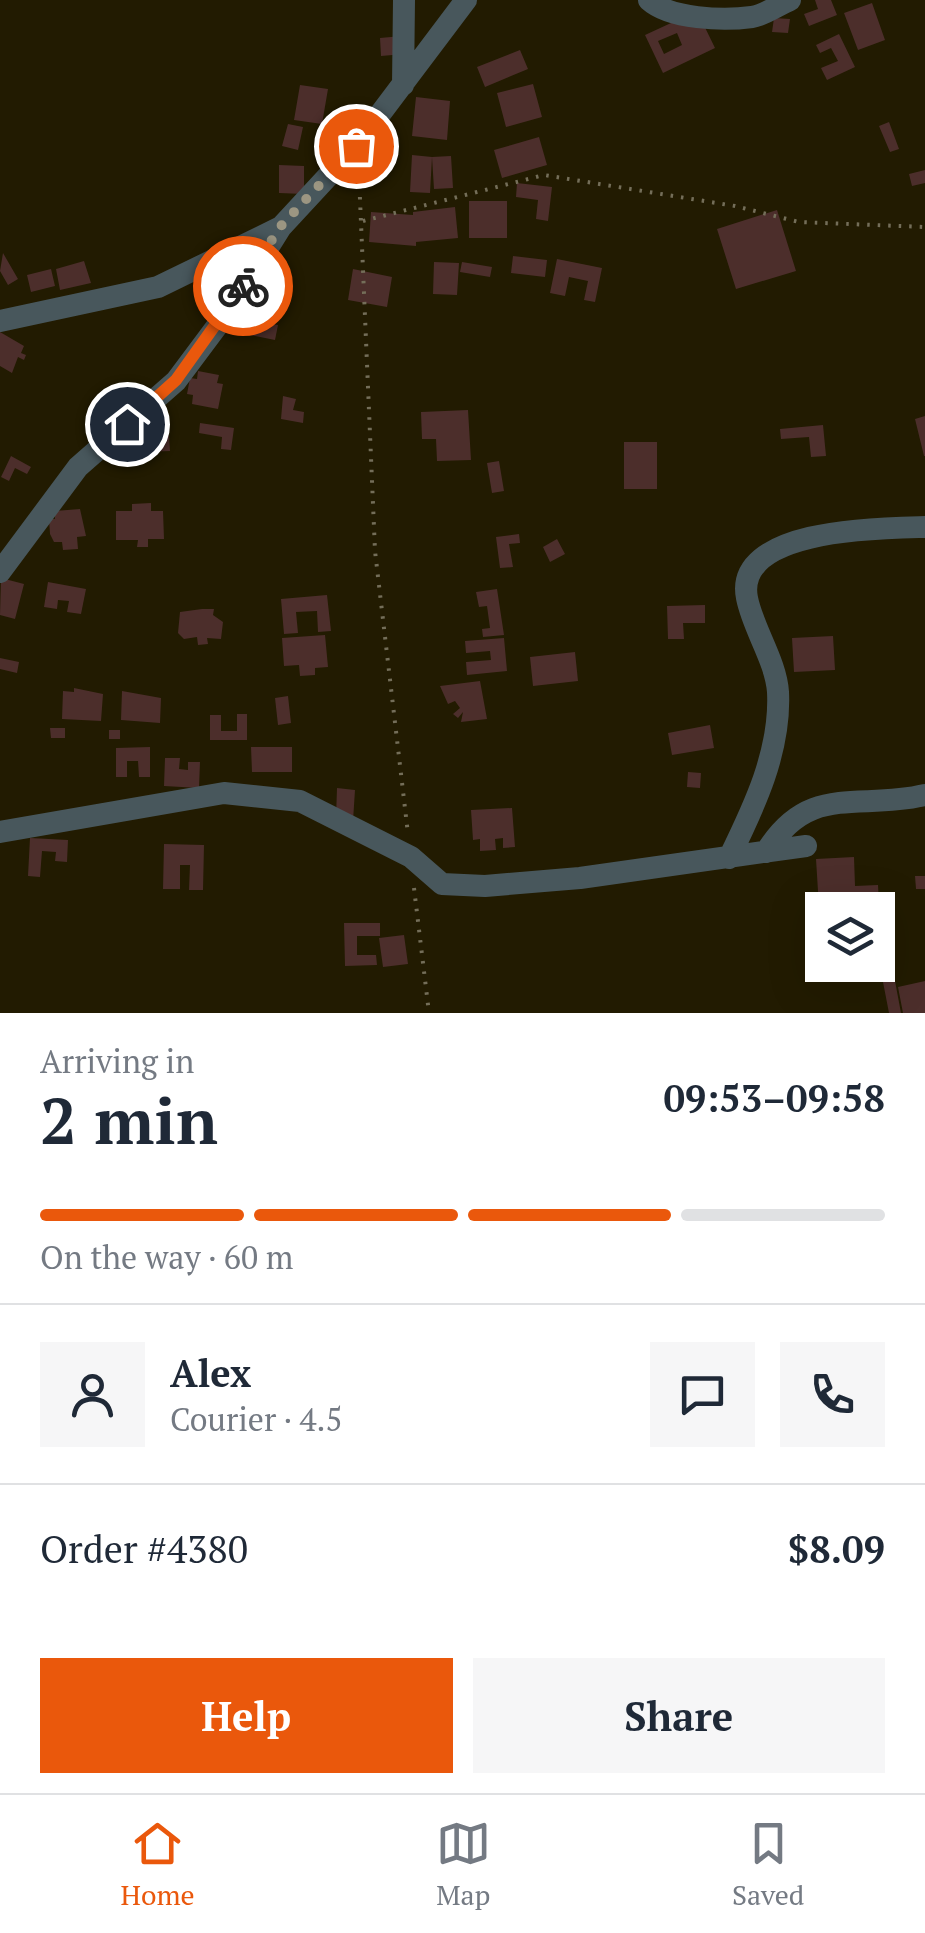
<!DOCTYPE html>
<html lang="en">
<head>
<meta charset="utf-8">
<style>
	body { margin:0; font-family:"PT Serif",serif; background:#f6f6f7; color:#1f2937; height:100vh; display:flex; flex-direction:column; font-size:38px; white-space:nowrap }
	* { box-sizing:border-box; margin:0 }
	p { font-size:32px; color:#747a83 }
	.icon { flex:none; width:55px; height:55px; fill:none; stroke:currentColor; stroke-width:2; stroke-linecap:round; stroke-linejoin:round }
	.map { position:relative; height:1013px; overflow:hidden }
	.side { display:flex; flex-direction:column; background:#fff; flex:1 }
	.side>* { flex:none }
	.buttons { position:absolute; left:805px; top:892px; display:grid; gap:20px }
	.buttons a { display:grid; place-items:center; width:90px; height:90px; border-radius:0px; background:#fff; box-shadow:0 10px 40px #0002; font-size:50px }
	.pin { position:absolute; display:grid; place-items:center; width:85px; height:85px; color:#fff; margin:-42px; border:5px solid #fff; border-radius:50%; box-shadow:0 2px 10px #0007 }
	.courier { position:absolute; display:grid; place-items:center; width:100px; height:100px; margin:-50px; border:8px solid #ea580c; border-radius:50%; background:#fff; color:#222; box-shadow:0 2px 12px #0007 }
	.head em { font-style:normal; font-weight:700 }
	.head div { display:flex; flex-direction:column-reverse }
	.head { display:flex; align-items:center; justify-content:space-between; height:170px; padding:0 40px }
	h1 { font-size:65px; font-weight:700; line-height:75px }
	.bar { display:grid; grid-template-columns:repeat(4,1fr); gap:15px 10px; align-content:center; height:120px; padding:0 40px }
	.bar i { height:12px; border-radius:8px; background:#e0e1e3 }
	.bar .active { background:#ea580c }
	.bar p { grid-column:span 4 }
	.line { display:flex; align-items:center; gap:25px; padding:0 40px; border-top:2px solid #e0e1e3 }
	.line div { flex:1 }
	.round { display:grid; place-items:center; flex:none; width:105px; height:105px; border-radius:0px; background:#f6f6f7 }
	.primary-button { display:flex; gap:20px; margin-top:auto; padding:20px 40px }
	.primary-button a { flex:1; height:115px; border-radius:0px; background:#ea580c; color:#fff; font-size:40px; font-weight:700; line-height:115px; text-align:center }
	.primary-button a+a { background:#f6f6f7; color:#1f2937 }
	.dock { display:flex; justify-content:space-around; align-items:center; height:140px; border-top:2px solid #e0e1e3; background:#fff; font-size:28px; color:#747a83 }
	.dock a { display:grid; justify-items:center; gap:5px }
	.dock .active { color:#ea580c }
	.map>svg:first-child { display:block }
</style>
</head>
<body>
<div class="map">
<svg width="925" height="1013" viewBox="0 0 925 1013">
	<rect width="100%" height="100%" fill="#221b01"/>
	<path fill="#4c2e2b" fill-rule="evenodd" d="M815,0H831L837,15L809,26L804,14L818,9Z
		M872,3L885,40L858,50L844,13Z
		M697,11L715,48L663,73L645,35ZM677,33L682,45L664,54L658,41Z
		M774,18L790,19L788,33L772,32Z
		M839,34L855,67L827,80L821,68L838,61L831,48L820,53L816,45Z
		M402,36L404,54L381,56L380,38Z
		M520,50L528,69L485,87L477,67Z
		M533,84L542,117L506,127L497,93Z
		M300,85L328,89L322,124L294,120Z
		M416,97L450,101L447,140L412,136Z
		M889,122L899,149L890,152L879,126Z
		M288,124L303,127L298,150L282,146Z
		M539,137L547,165L502,178L494,150Z
		M412,155L432,157L430,193L410,192Z
		M451,156L453,188L434,189L432,157Z
		M279,165L304,166V194L279,193Z
		M925,170V183L912,186L909,174Z
		M517,183L552,187L548,221L536,219L538,200L516,197Z
		M469,201H507V238H469Z
		M455,207L458,238L416,242V246L369,242L371,212L413,215V212Z
		M777,210L796,271L736,289L717,229Z
		M3,253L18,279L8,285L0,271Z
		M513,256L547,260L545,277L511,273Z
		M557,259L602,268L595,302L584,300L588,281L569,277L565,296L550,293Z
		M84,261L91,283L60,290L56,269Z
		M434,262L459,263L457,295L433,294Z
		M462,262L492,267L490,277L460,272Z
		M51,269L55,286L31,292L27,275Z
		M353,269L392,277L387,307L348,300Z
		M252,320L278,325L275,340L250,335Z
		M0,332L24,346L21,353L26,355L24,360L18,357L12,373L0,366Z
		M198,371L219,375L217,383L223,384L218,409L192,404L193,395L187,394L190,378L197,379Z
		M283,396L296,399L293,410L304,412L303,423L281,419Z
		M468,410L471,460L437,461L436,439H422L421,412Z
		M925,416V456H924L915,419Z
		M200,423L234,428L231,450L221,449L222,437L199,433Z
		M823,425L826,456L811,457L809,437L781,439L780,429Z
		M169,436L170,451L145,452V437Z
		M624,442H657V489H624Z
		M11,456L31,467L27,474L15,468L9,481L1,477Z
		M499,461L504,491L492,493L487,463Z
		M151,503V511H163L164,539H148V547H137L138,540H116V511H132V504Z
		M80,509L86,536L77,537L78,549L63,550L62,542H54L50,534L49,519H55V511Z
		M519,534L520,543L509,544L513,567L500,568L496,537Z
		M557,539L565,554L550,562L543,547Z
		M1,578L24,584L15,619L0,615Z
		M48,582L86,589L81,614L67,612L69,601L58,600L57,609L44,607Z
		M497,589L504,635L483,637L482,629L490,628L487,606L479,607L476,592Z
		M327,595L331,631L318,632L317,611L296,612L298,633L284,634L281,599Z
		M705,605V623H683L684,639H668L667,606Z
		M202,609H214L213,615L223,622L221,639L207,638L208,644L198,645L197,637L184,639L178,633L180,612Z
		M325,635L328,667L315,668V675L300,676L299,665L284,666L282,638Z
		M833,636L835,670L794,672L792,638Z
		M504,638L507,671L467,675L466,662L491,660L490,651L466,653L465,641Z
		M575,652L578,681L533,686L530,657Z
		M0,658L19,662L17,673L0,669Z
		M480,681L487,719L461,722L463,712L458,718L453,714L460,708L455,701L448,704L440,686Z
		M74,688L103,694L101,721L62,719L63,691L74,692Z
		M122,691L161,698L160,723L121,720Z
		M288,696L291,723L278,725L275,698Z
		M237,714H247V740H210V715H221V731H237Z
		M710,725L714,748L672,755L668,733Z
		M50,728H65V738H51Z
		M109,730H120V739H109Z
		M150,747V777H139L138,761H127V777H116V748Z
		M251,747H292V772H252Z
		M165,758H180L179,769L188,770V762H200L199,788L164,786Z
		M688,772L701,773L700,788L687,787Z
		M337,788L355,790L353,821L336,818Z
		M512,808L515,847L503,848V838L495,839L496,850L480,851V839L473,840L471,810Z
		M30,838L68,840L67,862L55,861L56,852L42,851L40,877L28,876Z
		M164,844L204,845L203,890H189L190,865H180V889H163Z
		M854,857L855,886L878,885L879,904L819,907L816,859Z
		M915,876H925V889H916Z
		M344,923H380V936H357V955H376L377,965L345,966Z
		M878,926H891V972H860V965H878Z
		M404,935L408,964L383,967L379,938Z
		M895,981L901,1013H889L883,982Z
		M925,981V1013H903L898,987Z"/>
	<g fill="none" stroke-linecap="round" stroke-linejoin="round">
		<path stroke="#746e59" stroke-width="4" stroke-dasharray="2.5 8" stroke-linecap="butt" d="M359,176L375,551L408,834
			M363,221L544,175L735,206L799,222L925,227
			M414,888L429,1013"/>
		<path stroke="#48575c" stroke-width="22" d="M649,0C670,19 723,21 752,17C765,15 778,5 790,0
			M403,85L404,0
			M0,321L158,287L281,227L356,146L466,0
			M0,572L78,467L176,381L229,310L281,227
			M0,832L224,793L300,801L411,857L442,884L485,886L580,878L806,846
			M766,852C809,782 858,811 925,795
			M729,858C754,807 781,751 778,692C776,661 753,629 747,598C733,528 883,528 925,527"/>
	</g>
	<g fill="none" stroke-linecap="round" stroke-linejoin="round">
		<path stroke="#9c9682" stroke-width="10" stroke-dasharray="0 18" d="M243,286L280,227L356,146"/>
		<path stroke="#ea580c" stroke-width="12" d="M127,424L176,380L243,286"/>
	</g>
</svg>
<div class="buttons">
<a><svg class="icon" aria-label="layers" viewBox="0 0 24 24"><path d="M12 4l9 5-9 5-9-5zM3 14l9 5 9-5"/></svg></a>
</div>
<div class="pin" style="left:356px;top:146px;background:#ea580c"><svg class="icon" aria-label="bag" viewBox="0 0 24 24"><path d="M5 8h14l-1 12H6zM9 8a3 3 0 0 1 6 0"/></svg></div>
<div class="pin" style="left:127px;top:424px;background:#1f2937"><svg class="icon" aria-label="home" viewBox="0 0 24 24"><path d="M3 11l9-7 9 7M6 9v11h12V9"/></svg></div>
<div class="courier" style="left:243px;top:286px"><svg class="icon" aria-label="bike" viewBox="0 0 24 24"><circle cx="6" cy="16" r="4"/><circle cx="18" cy="16" r="4"/><path d="M6 16l4-8h5l3 8M10 8l3 8H6M13 5h3"/></svg></div>
</div>
<section class="side">
<div class="head"><div><h1>2 min</h1><p>Arriving in</p></div><em>09:53–09:58</em></div>
<div class="bar"><i class="active"></i><i class="active"></i><i class="active"></i><i></i><p>On the way · 60 m</p></div>
<div class="line" style="height:180px"><a class="round"><svg class="icon" aria-label="person" viewBox="0 0 24 24"><circle cx="12" cy="8" r="4"/><path d="M4 21q1-7 8-7t8 7"/></svg></a><div><b>Alex</b><p>Courier · 4.5</p></div><a class="round"><svg class="icon" aria-label="chat" viewBox="0 0 24 24"><path d="M4 5h16v11H9l-5 4z"/></svg></a><a class="round"><svg class="icon" aria-label="phone" viewBox="0 0 24 24"><path d="M5 4h4l2 5-3 2q2 4 5 5l2-3 5 2v4C11 20 4 13 5 4z"/></svg></a></div>
<div class="line" style="height:130px"><div>Order #4380</div><b>$8.09</b></div>
<div class="primary-button"><a>Help</a><a>Share</a></div>
</section>
<nav class="dock">
<a class="active"><svg class="icon" aria-label="home" viewBox="0 0 24 24"><path d="M3 11l9-7 9 7M6 9v11h12V9"/></svg>Home</a>
<a><svg class="icon" aria-label="map" viewBox="0 0 24 24"><path d="M3 6l6-2 6 2 6-2v14l-6 2-6-2-6 2zM9 4v14M15 6v14"/></svg>Map</a>
<a><svg class="icon" aria-label="saved" viewBox="0 0 24 24"><path d="M7 4h10v16l-5-4-5 4z"/></svg>Saved</a>
</nav>
</body>
</html>
